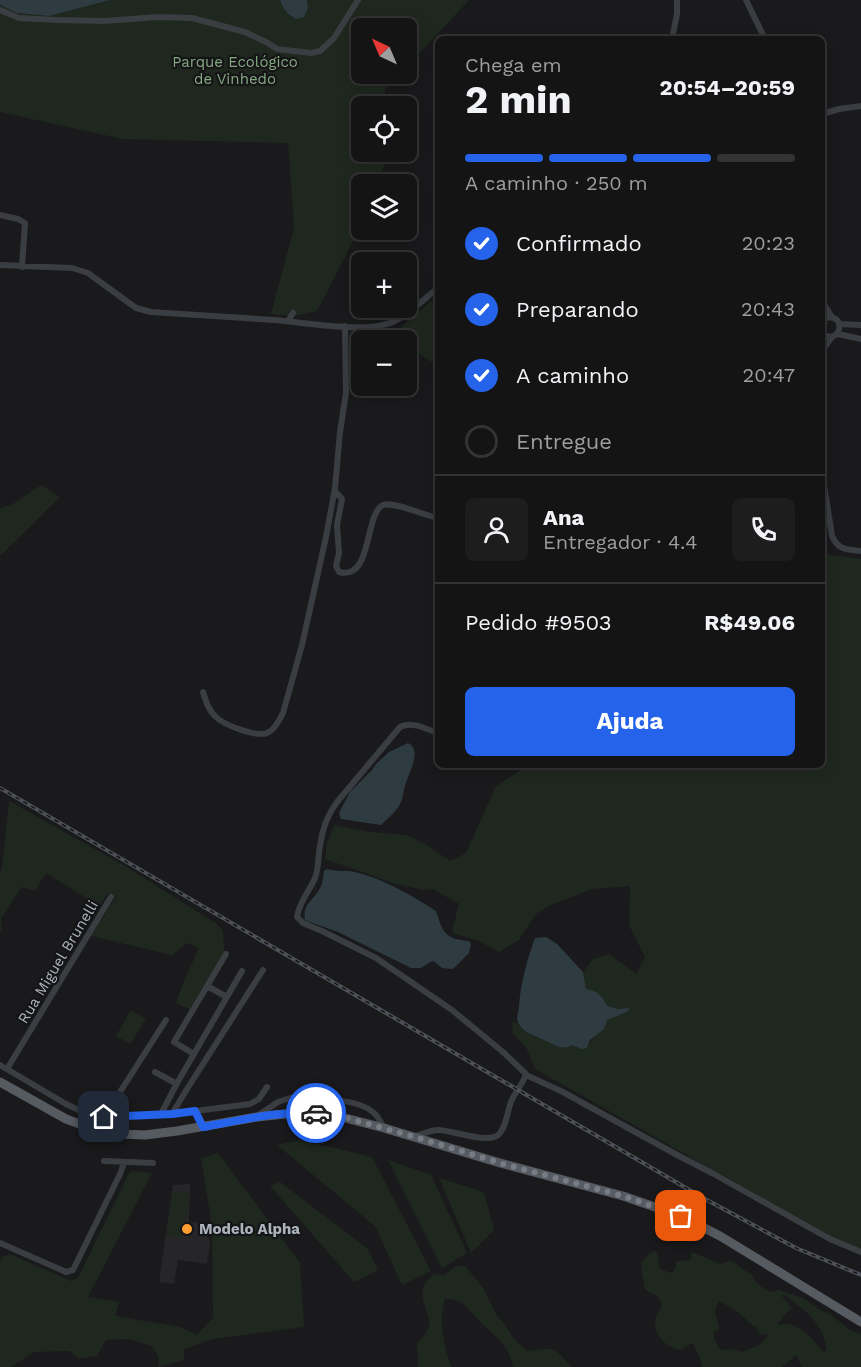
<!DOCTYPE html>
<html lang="pt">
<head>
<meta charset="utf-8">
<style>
	body { margin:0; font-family:"Work Sans",sans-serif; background:#1d1d1e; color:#f1f3f6; height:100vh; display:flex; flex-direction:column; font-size:22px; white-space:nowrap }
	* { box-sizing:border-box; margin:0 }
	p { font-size:20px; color:#9d9ea0 }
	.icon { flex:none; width:33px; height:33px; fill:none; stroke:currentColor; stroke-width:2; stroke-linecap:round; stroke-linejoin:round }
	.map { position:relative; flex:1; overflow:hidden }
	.details { position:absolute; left:435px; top:36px; width:390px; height:732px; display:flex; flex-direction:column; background:#141415; border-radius:9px; box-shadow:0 3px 15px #0003,0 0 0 2px #333334 }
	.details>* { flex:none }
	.needle { width:39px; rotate:316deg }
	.buttons { position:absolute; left:351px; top:18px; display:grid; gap:12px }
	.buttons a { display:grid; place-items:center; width:66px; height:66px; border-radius:9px; background:#141415; box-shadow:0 3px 15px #0003,0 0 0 2px #333334; font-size:30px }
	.pin { position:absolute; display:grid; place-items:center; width:51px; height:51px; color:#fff; margin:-26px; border-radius:12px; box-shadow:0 3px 9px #0006 }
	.courier { position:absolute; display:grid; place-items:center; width:60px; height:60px; margin:-30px; border:4px solid #2563eb; border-radius:50%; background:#fff; color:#222; box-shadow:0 2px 8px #0007 }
	.summary em { font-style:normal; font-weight:700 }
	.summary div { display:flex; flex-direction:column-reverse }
	.summary { display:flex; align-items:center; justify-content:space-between; height:102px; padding:0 30px }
	h1 { font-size:39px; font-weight:700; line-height:45px }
	.bar { display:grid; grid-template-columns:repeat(4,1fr); gap:9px 6px; align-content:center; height:72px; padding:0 30px }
	.bar i { height:8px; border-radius:4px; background:#333334 }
	.bar .on { background:#2563eb }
	.bar p { grid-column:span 4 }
	.line { display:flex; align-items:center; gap:15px; padding:0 30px; border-top:2px solid #333334 }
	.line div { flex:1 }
	.round { display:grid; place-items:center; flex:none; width:63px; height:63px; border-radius:9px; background:#1d1d1e }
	ol { padding:0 30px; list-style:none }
	li { display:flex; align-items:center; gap:18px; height:66px }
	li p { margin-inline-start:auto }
	li .icon { padding:6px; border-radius:50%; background:#2563eb; color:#fff; stroke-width:4 }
	li:last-child { color:#9d9ea0 }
	li i { width:33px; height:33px; border:3px solid #333334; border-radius:50% }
	.cta { display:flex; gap:12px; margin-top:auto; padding:12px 30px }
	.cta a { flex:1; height:69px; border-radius:9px; background:#2563eb; color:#fff; font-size:24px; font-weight:700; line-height:69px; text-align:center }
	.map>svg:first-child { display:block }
</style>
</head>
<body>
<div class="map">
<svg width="861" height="1367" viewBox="0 0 861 1367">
	<rect width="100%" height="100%" fill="#1a1a1c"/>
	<path fill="#262629" d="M190,1184L189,1222L206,1223L210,1243L207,1264L178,1260L174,1284L159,1282L173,1185Z"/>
	<path fill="#1f281f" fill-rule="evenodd" d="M110,0H280L283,8H308L307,0H469L407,67L406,28H362V74H400L385,89L386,106H362V152H386V162L377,184H362L361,226L317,311L292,316L271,314L294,228L288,143L122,139L0,112V5L17,13L48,16Z
		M438,297V366L407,346L406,340H399L392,335L429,303Z
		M41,485L60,497L0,556V508L13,504Z
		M822,554L861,559V1251L829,1236L535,1069L526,1047L513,1034L512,1022L518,1023L532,1036L542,1039L558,1047L572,1045L587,1048C592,1037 601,1030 607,1020L627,1012L629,1009H618L607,1006L586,989L583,972L593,959L609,954L636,974L645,957L629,925L630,886L592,889L548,906L536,914L519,940L499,952L479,941L453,933V927L459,904L433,889L423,890L396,884L325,859L327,843L334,825L371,832L406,835L425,844L450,861L466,853L496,786L529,765H822Z
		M9,801L125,866L217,924L223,931L224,951L190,1009L176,1003L183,983L199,948L187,943L172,955L91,936L116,897L108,893L99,906L46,873L35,891L21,887L1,919L2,929L0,932V871L2,868Z
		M131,1010L146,1019L130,1044L116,1036Z
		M300,1140L372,1157L431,1271L402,1285L375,1226L277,1145Z
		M218,1153L300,1263L304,1327L213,1339L184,1349V1360L159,1367L158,1356L152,1346L129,1339L106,1340L97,1356L79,1359L69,1351L34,1352L11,1367H0V1262L2,1257L10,1254L71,1281L78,1278L128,1175L132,1171L152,1173L88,1297L119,1302L115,1316L180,1327L197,1335L213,1318L212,1227L201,1158Z
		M388,1160L431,1175L467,1253L442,1268Z
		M439,1178L484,1192L494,1230L471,1253Z
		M280,1182L368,1249L378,1270L354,1282L270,1186Z
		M172,1192L187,1193L190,1195L182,1238L166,1236Z
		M655,1251L657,1253L660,1269L671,1273L674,1271L677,1261L690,1260L692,1257L691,1254L692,1252L720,1264C723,1264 726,1261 730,1261C734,1261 745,1272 751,1274C756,1284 762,1288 772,1292L779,1290L803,1298L818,1309L830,1314L850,1330L861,1334V1367H802L796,1355L782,1367H702L699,1356L693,1344H691L680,1350C666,1348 651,1333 656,1317C658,1312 661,1309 662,1304L657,1296L645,1290C644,1280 641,1272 641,1262L650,1253ZM783,1294C802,1308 826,1324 826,1351H822C815,1341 804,1329 792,1325C787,1323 782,1325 777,1325L785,1314L792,1308L782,1296ZM719,1301L738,1312L751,1324L756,1327L759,1334H767V1337L761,1344L742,1352L732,1349L721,1350C716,1345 713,1338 714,1331H719C719,1318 711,1314 719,1301Z
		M456,1266H465L484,1289L497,1316L503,1322L514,1339L527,1351C555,1347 552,1346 572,1367H513C510,1346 494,1335 480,1322C474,1316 469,1309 463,1304C458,1300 451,1299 445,1299C439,1318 443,1349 452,1367H418L417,1343C443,1318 419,1313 423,1289C424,1283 430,1278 434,1274L444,1275Z"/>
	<path fill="#2e3c42" d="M0,0H110L49,16L17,13L0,5Z
		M280,0H307L308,8L304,17L296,19C287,14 283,9 280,0Z
		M408,743C423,750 408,774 405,786C403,792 403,799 400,804C396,812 387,819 381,825L341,819L339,813L350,792L372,770L376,764L389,752Z
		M327,869C338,872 346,870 355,872C384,879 411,895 436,911C443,933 445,939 469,941L471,944L469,953L455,967L452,969L442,968L435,962L432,961L421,968H411L338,932L307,921L305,920C302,905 312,901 319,890C323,884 323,877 324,871Z
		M546,937L557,944L583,972L586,989C597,991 602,995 607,1006L618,1009L630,1008L627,1012L607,1020L604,1029L590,1040L587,1048L582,1049L572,1045C563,1051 555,1045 546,1041C536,1036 525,1034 519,1024C515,1018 519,1013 519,1006C521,982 527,960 535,938Z"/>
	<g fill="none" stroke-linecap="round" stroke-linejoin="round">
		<path stroke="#3a3d42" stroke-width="6" d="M746,0L765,39
			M0,10L19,18L57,20L104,21L158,17L192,18L245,32L266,42L277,49L311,53L320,51L334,38L358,0
			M672,39L677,14V0
			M822,114L839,109L861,106
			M0,215L18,219L25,223L22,267
			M0,265L72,268L88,273L136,308L151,312C192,315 234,317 275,320C306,323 361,333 390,323C406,317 424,299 438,288
			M822,301L832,317
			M288,321L293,313
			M822,321C827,316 833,316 838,321C843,333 832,342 822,333
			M840,324L861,325
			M838,334L861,339
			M822,351L832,337
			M822,472L832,536C838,550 847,550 861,551
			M335,491L342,499L337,525L339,553L336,566L339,572C373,581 364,514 383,505C394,501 425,516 438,518
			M203,692C206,701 208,710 216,717C224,725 259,739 269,732C276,728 279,720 283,713L302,645L326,537L335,488L340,432L346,393L345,326
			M207,986L227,997
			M194,1054L174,1042L226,954
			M0,1065L66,1104L85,1113L104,1117L172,1114L250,1104L259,1099L267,1087
			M7,1069L111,897
			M155,1072L177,1084
			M526,1075L561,1091L679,1156L712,1173L830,1239L861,1252
			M195,1111L203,1127
			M161,1114L176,1085L242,971
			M172,1114L187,1089L263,970
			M257,1116L278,1102L290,1098C313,1099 355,1097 373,1112C378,1116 381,1122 384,1128
			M104,1117L166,1020
			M416,1136C423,1134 430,1130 438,1130C453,1130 491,1146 500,1133C507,1124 507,1112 511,1102C515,1092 523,1084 526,1074L503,1052L452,1010L376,958L322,931L303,923L297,917C299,902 309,892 315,878C319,868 318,856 320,846C322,830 328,814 337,802L400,727C413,721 426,729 438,733
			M104,1161L153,1163
			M0,1243L66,1272L73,1270L120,1174L124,1163"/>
		<path stroke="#565a61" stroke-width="9" d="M0,1082L66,1119L99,1131L122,1134L145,1135L177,1131L257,1117L294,1113H326L384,1128L500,1163L623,1196L681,1216L720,1236L861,1322"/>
		<g stroke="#4d5157" stroke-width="4">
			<path id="rail" d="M0,788L705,1199L796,1248L861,1275"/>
		</g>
		<use href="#rail" stroke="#151517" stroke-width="1.5" stroke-dasharray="4.5" stroke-linecap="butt"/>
	</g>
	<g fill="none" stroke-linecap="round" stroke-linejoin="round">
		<path stroke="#787d85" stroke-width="6" stroke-dasharray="0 10.8" d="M316,1113L336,1115L415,1137L500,1163L623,1196L681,1216"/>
		<path stroke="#2563eb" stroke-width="8" d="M104,1117L172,1114L195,1111L203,1127C241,1120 278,1111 316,1113"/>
	</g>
	<circle fill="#fe9e30" stroke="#151517" stroke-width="2" cx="187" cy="1229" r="6"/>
	<g text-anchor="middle" stroke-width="4.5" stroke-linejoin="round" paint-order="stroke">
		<g font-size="15" fill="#84a981" stroke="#151517">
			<text x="235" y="67">Parque Ecológico<tspan x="235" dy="17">de Vinhedo</tspan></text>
		</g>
		<g font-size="15" fill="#abb3bd" stroke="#151517">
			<text transform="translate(58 962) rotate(-59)" y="5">Rua Miguel Brunelli</text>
		</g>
		<g font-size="15" font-weight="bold" fill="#abb3bd" stroke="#151517" text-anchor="start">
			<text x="199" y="1234">Modelo Alpha</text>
		</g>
	</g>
</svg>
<div class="buttons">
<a><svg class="needle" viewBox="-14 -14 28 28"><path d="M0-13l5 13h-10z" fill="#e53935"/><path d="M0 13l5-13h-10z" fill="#9d9ea0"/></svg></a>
<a><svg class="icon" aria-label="locate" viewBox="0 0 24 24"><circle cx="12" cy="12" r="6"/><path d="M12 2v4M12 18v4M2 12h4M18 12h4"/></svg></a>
<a><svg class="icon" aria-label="layers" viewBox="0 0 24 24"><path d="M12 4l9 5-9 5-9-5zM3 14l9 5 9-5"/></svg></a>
<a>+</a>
<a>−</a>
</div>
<div class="pin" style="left:681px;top:1216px;background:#ea580c"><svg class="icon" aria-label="bag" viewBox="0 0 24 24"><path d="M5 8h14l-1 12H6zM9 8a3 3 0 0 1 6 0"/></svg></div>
<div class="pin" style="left:104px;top:1117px;background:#1f2937"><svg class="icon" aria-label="home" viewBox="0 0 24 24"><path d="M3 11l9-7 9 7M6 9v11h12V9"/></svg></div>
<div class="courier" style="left:316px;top:1113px"><svg class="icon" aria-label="car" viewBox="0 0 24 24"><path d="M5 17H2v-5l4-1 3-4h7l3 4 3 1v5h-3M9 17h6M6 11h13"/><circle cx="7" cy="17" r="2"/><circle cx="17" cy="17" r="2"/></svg></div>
<section class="details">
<div class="summary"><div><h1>2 min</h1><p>Chega em</p></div><em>20:54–20:59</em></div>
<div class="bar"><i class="on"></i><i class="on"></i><i class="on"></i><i></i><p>A caminho · 250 m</p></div>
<ol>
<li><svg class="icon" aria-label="check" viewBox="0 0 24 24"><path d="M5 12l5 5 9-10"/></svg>Confirmado<p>20:23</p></li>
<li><svg class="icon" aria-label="check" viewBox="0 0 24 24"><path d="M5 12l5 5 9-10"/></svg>Preparando<p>20:43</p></li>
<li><svg class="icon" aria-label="check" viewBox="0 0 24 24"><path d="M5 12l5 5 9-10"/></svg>A caminho<p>20:47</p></li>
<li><i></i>Entregue</li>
</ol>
<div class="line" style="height:108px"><a class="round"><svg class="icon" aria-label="person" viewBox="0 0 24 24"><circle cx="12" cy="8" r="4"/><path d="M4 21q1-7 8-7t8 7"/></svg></a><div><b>Ana</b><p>Entregador · 4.4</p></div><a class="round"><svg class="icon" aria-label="phone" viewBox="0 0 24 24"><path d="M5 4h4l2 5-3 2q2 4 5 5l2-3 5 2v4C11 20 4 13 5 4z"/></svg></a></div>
<div class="line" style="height:78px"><div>Pedido #9503</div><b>R$49.06</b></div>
<div class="cta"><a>Ajuda</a></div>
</section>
</div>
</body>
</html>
